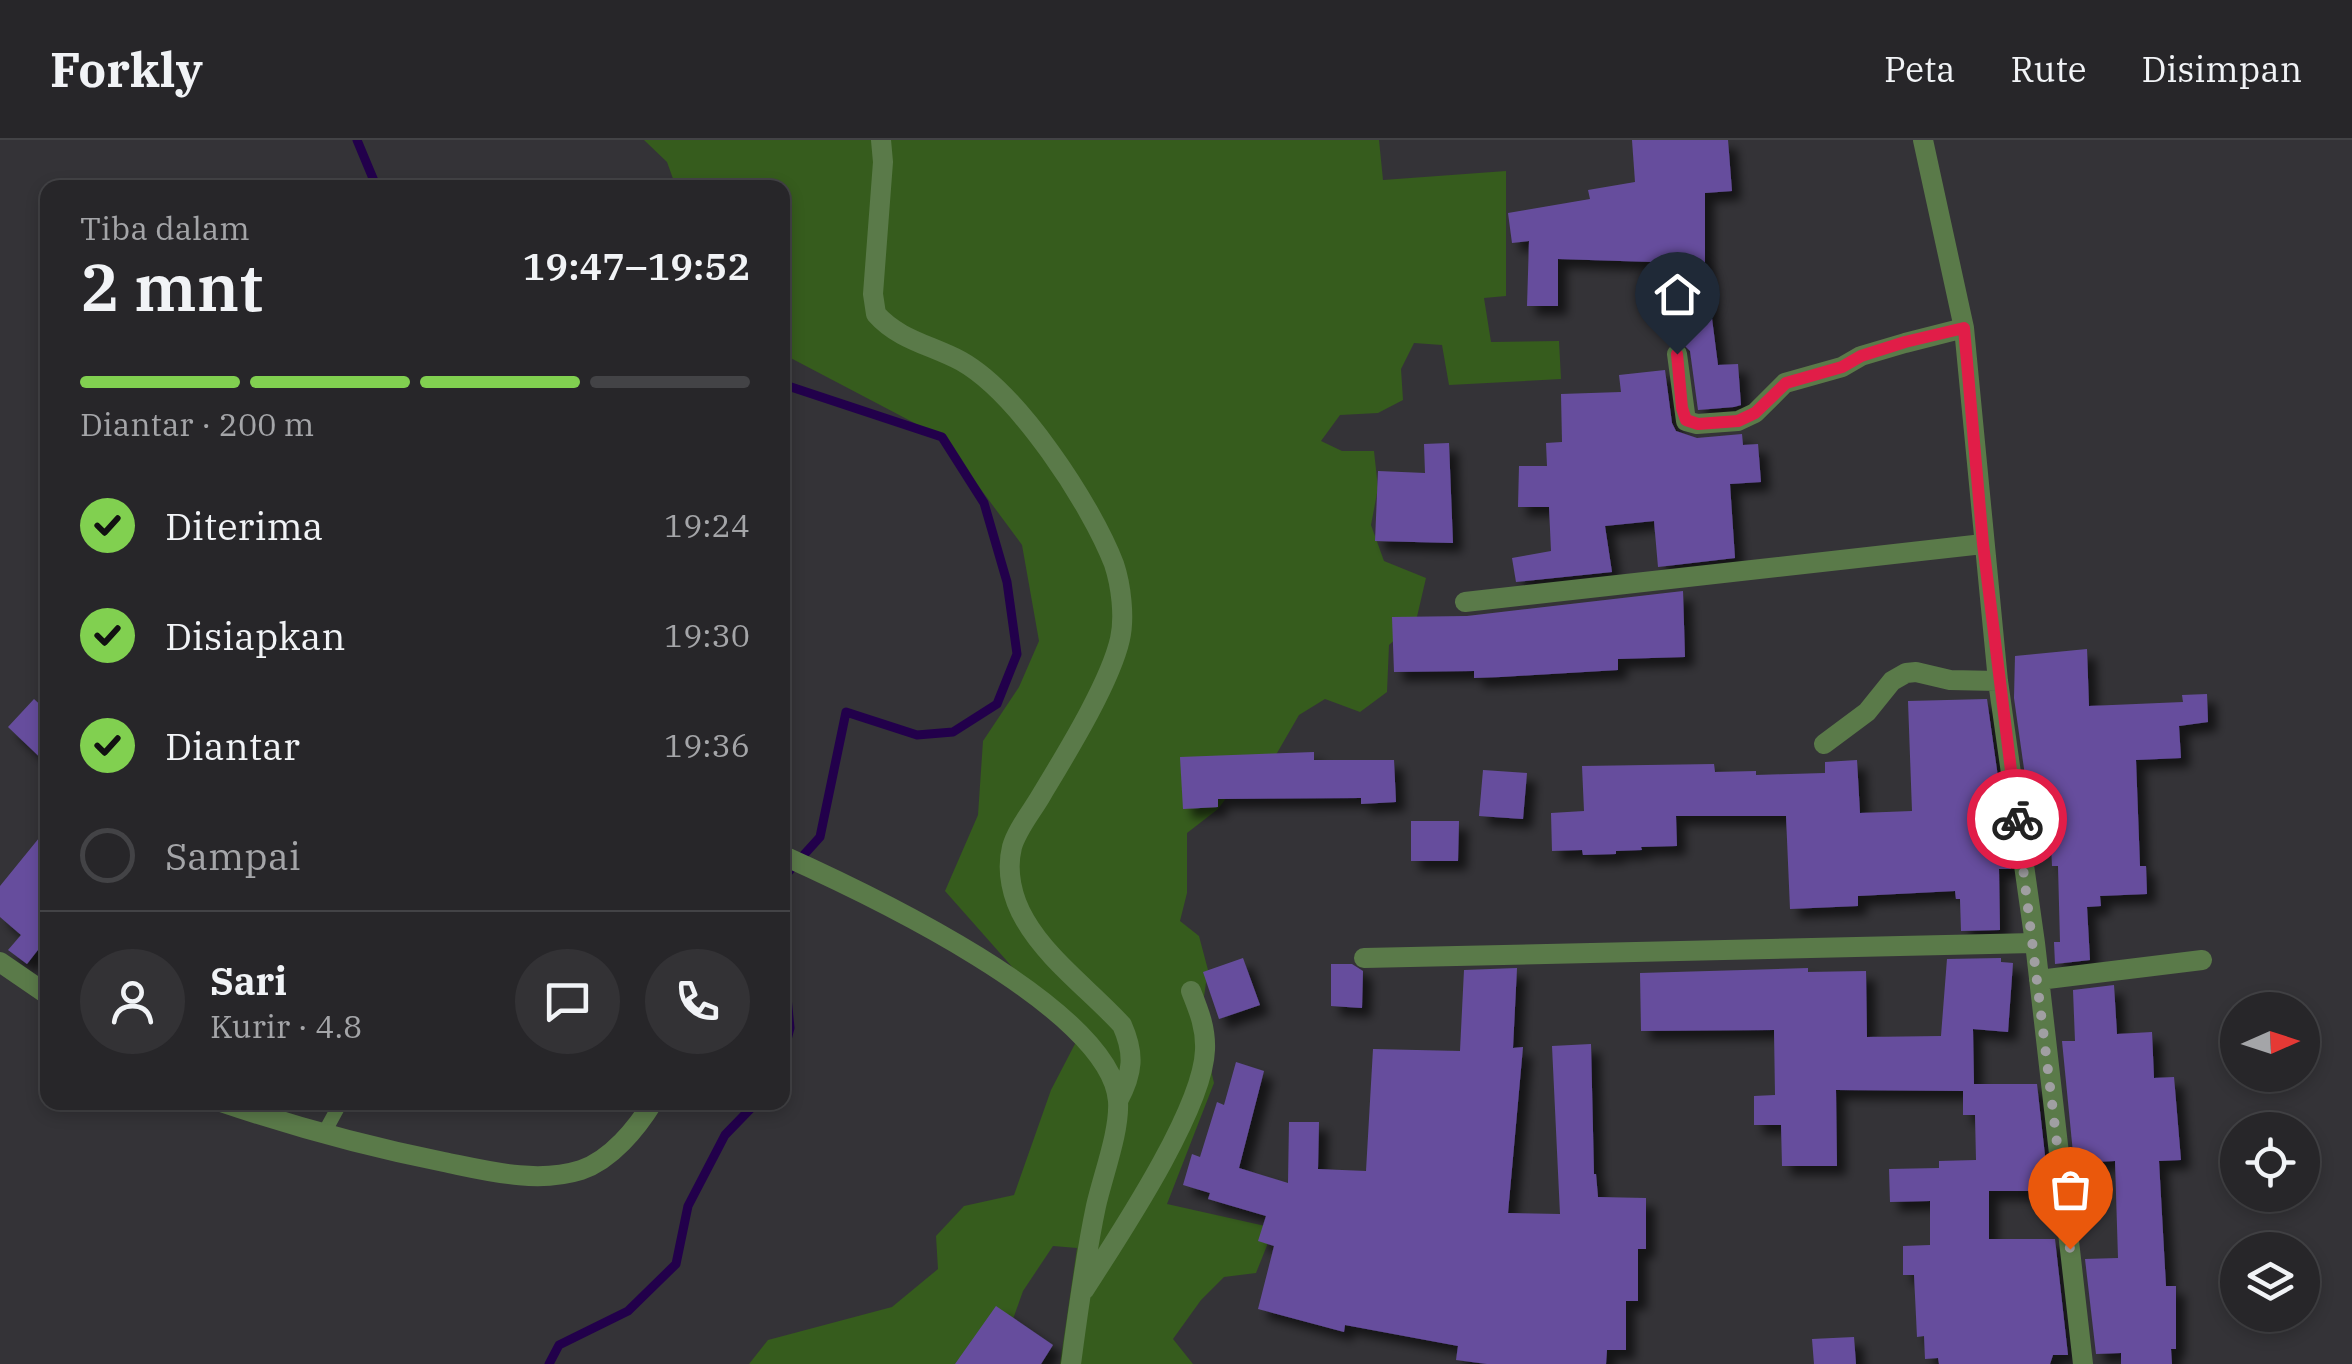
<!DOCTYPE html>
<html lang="id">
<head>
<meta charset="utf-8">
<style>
	body { margin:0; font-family:"IBM Plex Serif",serif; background:#333235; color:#f1f3f6; height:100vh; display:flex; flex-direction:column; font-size:38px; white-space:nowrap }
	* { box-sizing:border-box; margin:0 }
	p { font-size:32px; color:#a4a5a8 }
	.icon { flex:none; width:55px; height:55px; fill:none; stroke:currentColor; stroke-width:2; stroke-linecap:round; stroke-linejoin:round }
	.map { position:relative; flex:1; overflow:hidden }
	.panel { position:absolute; left:40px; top:40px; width:750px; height:930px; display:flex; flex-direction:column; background:#272629; border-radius:20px; box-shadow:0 5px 15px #0003,0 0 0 2px #434346 }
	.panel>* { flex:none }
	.needle { width:65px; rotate:87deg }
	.controls { position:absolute; left:2220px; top:852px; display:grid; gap:20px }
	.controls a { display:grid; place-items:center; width:100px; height:100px; border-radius:50%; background:#272629; box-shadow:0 5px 15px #0003,0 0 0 2px #434346; font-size:50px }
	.pin { position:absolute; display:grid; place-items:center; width:85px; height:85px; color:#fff; margin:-102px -42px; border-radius:50% 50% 50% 0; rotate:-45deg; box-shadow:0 0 10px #0007 }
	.pin .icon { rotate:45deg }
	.courier { position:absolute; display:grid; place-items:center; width:100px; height:100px; margin:-50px; border:8px solid #e11d48; border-radius:50%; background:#fff; color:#222; box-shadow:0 2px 12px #0007 }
	.head em { font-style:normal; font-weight:600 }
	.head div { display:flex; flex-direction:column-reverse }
	.head { display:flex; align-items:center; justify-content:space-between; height:170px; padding:0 40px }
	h1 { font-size:65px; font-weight:600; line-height:75px }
	.bar { display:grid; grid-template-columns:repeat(4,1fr); gap:15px 10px; align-content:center; height:120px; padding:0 40px }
	.bar i { height:12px; border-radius:8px; background:#434346 }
	.bar .active { background:#81d050 }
	.bar p { grid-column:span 4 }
	.line { display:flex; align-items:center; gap:25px; padding:0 40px; border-top:2px solid #434346 }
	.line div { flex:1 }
	.round { display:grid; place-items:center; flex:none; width:105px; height:105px; border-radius:52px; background:#333235 }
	ol { padding:0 40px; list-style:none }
	li { display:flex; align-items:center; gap:30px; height:110px }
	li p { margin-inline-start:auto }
	li .icon { padding:10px; border-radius:50%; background:#81d050; color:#111; stroke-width:4 }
	li:last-child { color:#a4a5a8 }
	li i { width:55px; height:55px; border:5px solid #434346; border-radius:50% }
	header { display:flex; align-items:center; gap:60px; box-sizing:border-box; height:140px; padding:0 50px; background:#272629; border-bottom:2px solid #434346 }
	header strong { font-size:48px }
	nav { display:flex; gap:55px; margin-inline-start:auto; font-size:35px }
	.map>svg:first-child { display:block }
</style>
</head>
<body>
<header>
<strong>Forkly</strong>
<nav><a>Peta</a><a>Rute</a><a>Disimpan</a></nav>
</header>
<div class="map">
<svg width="2352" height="1224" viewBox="0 0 2352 1224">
	<defs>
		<filter id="shadow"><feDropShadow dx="9" dy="9" stdDeviation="5" flood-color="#0009"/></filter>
	</defs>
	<rect width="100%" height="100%" fill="#343337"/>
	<path fill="#365c1d" d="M644,0H1379L1383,40L1506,31V156L1484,158L1491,202L1559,201L1561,239L1449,245L1442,205L1414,203L1401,229L1403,260L1378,273L1340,275L1321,301L1342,311H1374L1378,348L1371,385L1384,421L1426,438L1416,481L1389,505L1387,552L1360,572L1325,559L1299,575L1273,620L1233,649L1218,669L1187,693V753L1180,781L1199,796L1208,830L1200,883L1214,943L1167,1064L1274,1088L1256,1133L1224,1137L1201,1160L1173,1199L1193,1224H1060L1077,1108L1053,1106L1023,1151L997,1224H749L768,1200L892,1167L938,1129L936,1096L964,1066L1014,1055L1051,950L1077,900L945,751L978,675L983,601L1019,547L1039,501L1022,405L943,298L783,214L782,48L676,47L667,22Z"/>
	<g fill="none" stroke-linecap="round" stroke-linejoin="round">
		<path stroke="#22004b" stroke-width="9" d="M357,0L377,48
			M782,244L942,297L984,363L1007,442L1017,514L997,564L953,592L917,595L846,572L820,697L782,739
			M782,805L790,888L782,920
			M549,1224L559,1205L628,1171L676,1124L688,1066L725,995L757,962"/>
	</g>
	<path fill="#664e9d" filter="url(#shadow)" d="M1632,0H1728L1732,51L1705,53V124L1718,225L1738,224L1741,265L1734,267L1698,270L1690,211L1680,201L1670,119L1652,122L1558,119V166H1527L1529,101L1512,103L1508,73L1590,59L1588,50L1635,42Z
		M1665,230L1672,283L1676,291L1697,298L1742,294L1743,305L1758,304L1761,342L1730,344L1735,418L1658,427L1654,381L1605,386L1612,432L1516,442L1512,418L1551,411L1549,367H1518L1519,326H1547L1546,303L1562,302L1561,254L1621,252L1619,235Z
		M1449,303L1453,403L1375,401L1378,331L1425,333L1424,304Z
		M1683,451L1685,517L1618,519V530L1501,537L1474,538V531L1394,532L1392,477L1467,476Z
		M2087,509L2089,566L2183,562L2182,555L2207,554L2208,582L2179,586L2181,618L2136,620L2140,726H2146L2147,754L2100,756L2101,766L2087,767L2090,820L2055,824L2054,802H2060L2058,726H2052L2050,685H2032L2014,558L2015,516Z
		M34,559L48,572V625L8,587Z
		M1987,559L2011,729H1999L2000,790L1961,791L1960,759H1956L1955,751L1858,756V766L1790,769L1786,676H1676L1677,706L1641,707L1642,710L1616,711V714L1583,715L1582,710L1552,711L1551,673L1584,671L1582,626L1714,624L1715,632L1756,631V635L1825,633V622L1857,620L1860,673L1912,671L1908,561Z
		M1314,612V620H1394L1396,662L1361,664V658L1218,659V667L1183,669L1180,617Z
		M1483,630L1527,633L1523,679L1479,676Z
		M1411,681H1459L1458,721H1411Z
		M48,687V797L27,824L8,810L21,795L0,777V746Z
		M1243,818L1260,865L1219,879L1203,832Z
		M2001,818V822L2013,823L2008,892L1973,889L1974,944H2037L2049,1051H1989V1099H2055L2068,1215H2053L2050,1224H1939L1938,1218L1925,1219L1924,1196L1917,1197L1914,1135H1903V1106L1930,1105V1061L1890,1062L1889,1029L1939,1028V1021L1976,1020L1975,975H1963V951L1836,950L1837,1026H1782L1781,985H1754V956L1775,955L1774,890L1641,891L1640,833L1808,828V832L1866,831L1867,897L1941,896L1947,819Z
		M1331,824H1352L1363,831L1362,868L1331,866Z
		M1517,828L1513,908L1523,907L1508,1073L1560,1074L1552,906L1591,904L1594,1034H1596L1598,1057L1646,1058V1109H1638V1161H1626V1210H1607L1606,1224H1487L1456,1220L1458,1206L1345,1185L1344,1192L1258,1169L1274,1106L1258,1101L1266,1076L1208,1059L1210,1053L1183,1045L1192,1014L1200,1017L1217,962L1224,965L1236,922L1264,931L1239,1028L1288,1043L1289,982H1319L1318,1029L1366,1031L1373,909L1460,911L1464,830Z
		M2114,845L2117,894L2152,892L2154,938L2174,937L2181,1020L2159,1021L2166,1146H2176V1209H2171L2172,1224H2121V1213L2096,1214L2085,1119L2118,1118L2115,1021L2074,1023L2062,901H2075L2073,850Z
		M996,1166L1053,1205L1041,1224H955Z
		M1854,1197L1856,1224H1814L1812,1199Z"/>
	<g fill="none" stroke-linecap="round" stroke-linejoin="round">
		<path stroke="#5a7a49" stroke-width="14" d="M323,995L341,962"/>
		<path stroke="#5a7a49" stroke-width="20" d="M881,0L883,22L873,154L876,174C899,200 931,205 961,221C1018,253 1091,364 1114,424C1121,445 1125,477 1120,499C1110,543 1066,614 1042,654C1033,670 1017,689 1012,707C1006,731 1012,758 1025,780C1048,820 1091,851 1122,885C1135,914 1133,933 1118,961
			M1923,0L1964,188L1998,541L2035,803L2083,1224
			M1677,214L1686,281L1697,284L1738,281L1755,273L1785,243L1842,227L1861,216L1905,203L1964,188
			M1465,462L1983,404
			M1824,604L1867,572L1892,541L1906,533L1916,532L1950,540L1998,541
			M782,715C862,751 1111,867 1118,961C1120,991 1103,1035 1096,1066C1085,1118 1078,1171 1071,1224
			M1364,818L2035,803
			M0,822L48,855
			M2039,840L2202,820
			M221,962C295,987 368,1007 444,1022C488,1031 537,1044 581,1030C611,1020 637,988 653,962
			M1084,1150C1118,1097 1203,970 1205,910C1206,888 1199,871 1191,851"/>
	</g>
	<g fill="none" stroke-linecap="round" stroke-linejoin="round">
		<path stroke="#a09fa2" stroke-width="10" stroke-dasharray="0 18" d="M2017,679L2070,1109"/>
		<path stroke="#e11d48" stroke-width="12" d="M1677,214L1682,268L1686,280L1698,284L1738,281L1755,273L1786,243L1842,227L1861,216L1905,202L1964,188L1983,404L2017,679"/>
	</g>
</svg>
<div class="controls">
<a><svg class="needle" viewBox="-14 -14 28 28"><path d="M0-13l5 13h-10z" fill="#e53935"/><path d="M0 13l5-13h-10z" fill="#a4a5a8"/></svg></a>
<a><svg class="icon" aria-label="locate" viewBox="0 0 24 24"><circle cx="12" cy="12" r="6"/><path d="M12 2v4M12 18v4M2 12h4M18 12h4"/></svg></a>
<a><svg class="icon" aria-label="layers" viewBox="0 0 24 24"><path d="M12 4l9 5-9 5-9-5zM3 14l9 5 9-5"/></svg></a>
</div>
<div class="pin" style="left:2070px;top:1109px;background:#ea580c"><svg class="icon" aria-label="bag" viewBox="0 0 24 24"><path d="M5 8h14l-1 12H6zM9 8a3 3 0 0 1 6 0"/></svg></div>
<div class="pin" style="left:1677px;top:214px;background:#1f2937"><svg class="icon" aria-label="home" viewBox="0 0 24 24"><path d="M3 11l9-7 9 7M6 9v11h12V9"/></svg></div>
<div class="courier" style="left:2017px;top:679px"><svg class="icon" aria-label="bike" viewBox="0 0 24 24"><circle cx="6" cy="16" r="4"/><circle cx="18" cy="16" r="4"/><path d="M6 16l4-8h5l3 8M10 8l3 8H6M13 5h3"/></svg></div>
<section class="panel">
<div class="head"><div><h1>2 mnt</h1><p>Tiba dalam</p></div><em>19:47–19:52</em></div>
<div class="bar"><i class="active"></i><i class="active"></i><i class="active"></i><i></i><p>Diantar · 200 m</p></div>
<ol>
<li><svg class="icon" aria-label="check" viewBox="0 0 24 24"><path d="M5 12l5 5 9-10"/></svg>Diterima<p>19:24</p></li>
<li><svg class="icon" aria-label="check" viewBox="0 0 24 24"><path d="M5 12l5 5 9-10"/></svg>Disiapkan<p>19:30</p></li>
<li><svg class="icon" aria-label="check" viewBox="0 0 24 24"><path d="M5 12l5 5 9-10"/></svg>Diantar<p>19:36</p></li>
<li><i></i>Sampai</li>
</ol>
<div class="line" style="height:180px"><a class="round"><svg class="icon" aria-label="person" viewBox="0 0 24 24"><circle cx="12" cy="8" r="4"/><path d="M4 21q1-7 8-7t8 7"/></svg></a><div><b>Sari</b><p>Kurir · 4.8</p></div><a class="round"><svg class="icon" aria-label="chat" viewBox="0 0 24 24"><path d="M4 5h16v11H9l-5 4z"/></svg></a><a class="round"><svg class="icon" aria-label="phone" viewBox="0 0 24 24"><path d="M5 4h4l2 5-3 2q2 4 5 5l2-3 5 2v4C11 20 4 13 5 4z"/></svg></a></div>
</section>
</div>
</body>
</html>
